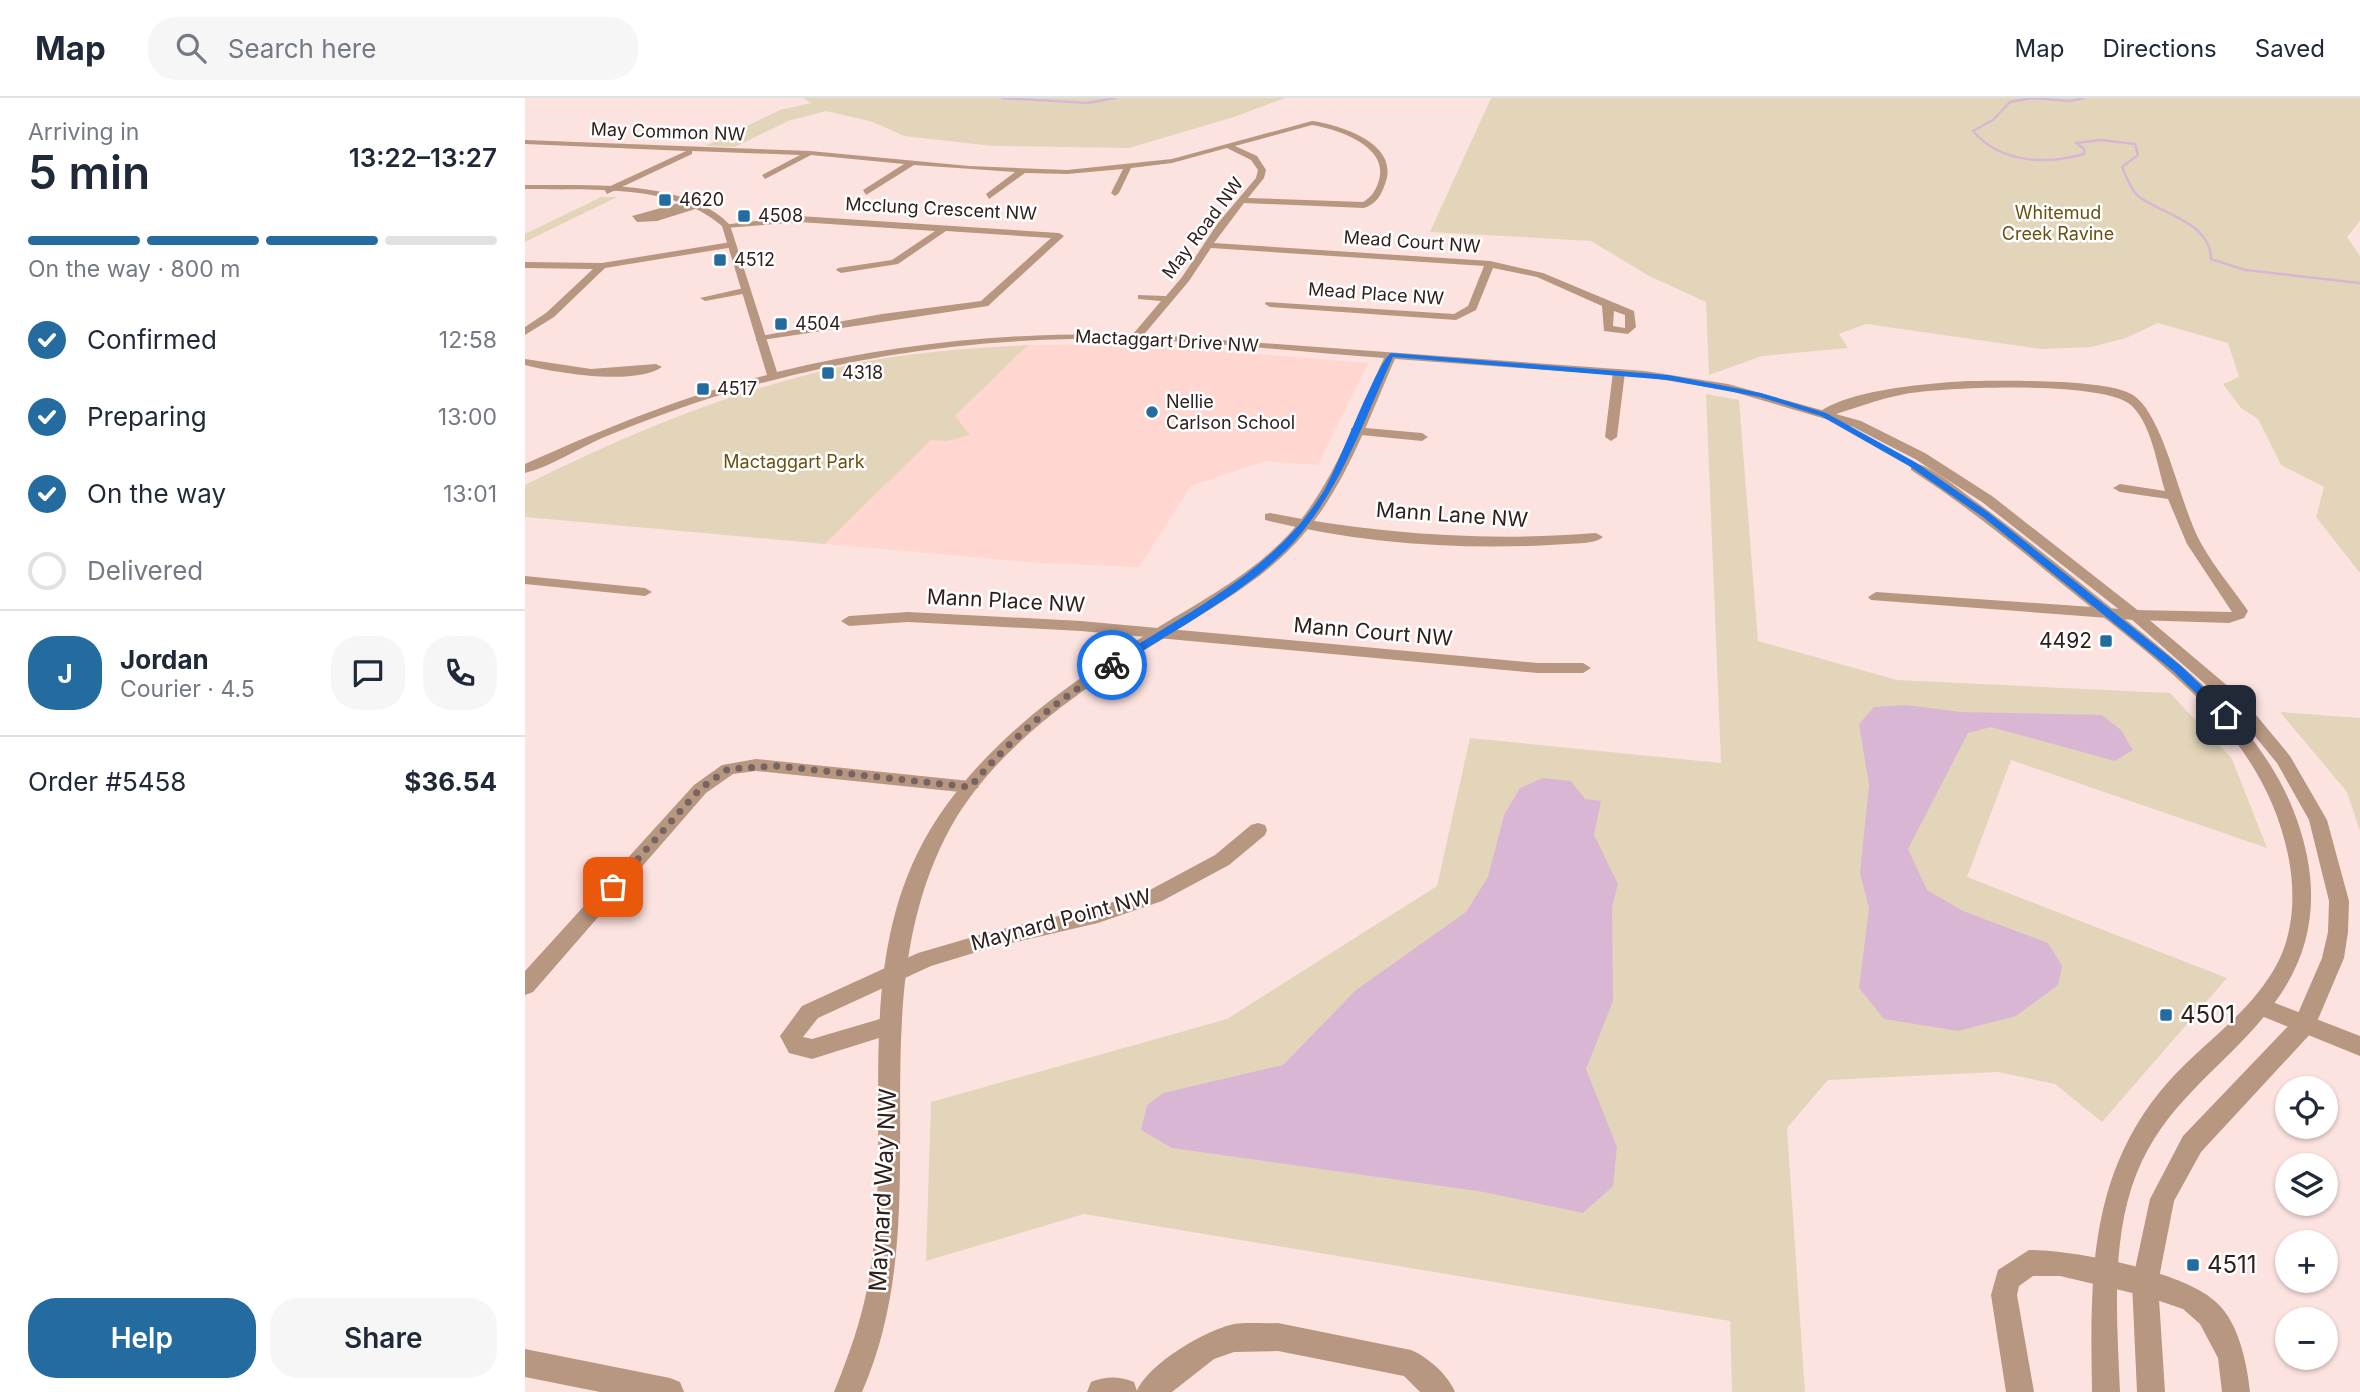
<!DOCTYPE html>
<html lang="en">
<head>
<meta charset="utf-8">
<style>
	body { margin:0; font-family:Inter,sans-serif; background:#f6f6f7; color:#1f2937; height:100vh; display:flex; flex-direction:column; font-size:26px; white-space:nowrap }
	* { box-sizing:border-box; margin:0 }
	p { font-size:23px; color:#747a83 }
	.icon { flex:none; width:38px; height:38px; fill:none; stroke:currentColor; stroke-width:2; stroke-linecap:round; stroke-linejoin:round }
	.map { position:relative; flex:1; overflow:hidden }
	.panel { display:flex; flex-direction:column; background:#fff; width:525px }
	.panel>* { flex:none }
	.buttons { position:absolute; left:1750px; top:978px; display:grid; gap:14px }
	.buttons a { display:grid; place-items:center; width:63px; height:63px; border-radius:50%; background:#fff; box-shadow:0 2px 5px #0004; font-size:35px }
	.pin { position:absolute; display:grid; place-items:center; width:60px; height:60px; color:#fff; margin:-30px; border-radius:14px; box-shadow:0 4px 10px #0006 }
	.courier { position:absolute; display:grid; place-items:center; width:70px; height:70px; margin:-35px; border:5px solid #1a73e8; border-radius:50%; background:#fff; color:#222; box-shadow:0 2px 9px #0007 }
	.overview em { font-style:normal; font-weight:600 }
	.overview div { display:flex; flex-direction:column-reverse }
	.overview { display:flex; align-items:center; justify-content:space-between; height:119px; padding:0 28px }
	h1 { font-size:46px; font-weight:600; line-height:52px }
	.bar { display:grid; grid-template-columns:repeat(4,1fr); gap:10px 7px; align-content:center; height:84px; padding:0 28px }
	.bar i { height:9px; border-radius:5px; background:#e0e1e3 }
	.bar .on { background:#246ca0 }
	.bar p { grid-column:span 4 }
	.line { display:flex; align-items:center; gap:18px; padding:0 28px; border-top:2px solid #e0e1e3 }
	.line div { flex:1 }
	.round { display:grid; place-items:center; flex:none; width:74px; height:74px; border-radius:28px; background:#f6f6f7 }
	ol { padding:0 28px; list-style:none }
	li { display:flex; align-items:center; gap:21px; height:77px }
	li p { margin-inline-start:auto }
	li .icon { padding:7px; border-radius:50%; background:#246ca0; color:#fff; stroke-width:4 }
	li:last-child { color:#747a83 }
	li i { width:38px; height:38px; border:4px solid #e0e1e3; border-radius:50% }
	.cta { display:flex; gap:14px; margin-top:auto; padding:14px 28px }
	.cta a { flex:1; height:80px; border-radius:28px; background:#246ca0; color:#fff; font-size:28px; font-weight:600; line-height:80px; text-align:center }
	.cta a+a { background:#f6f6f7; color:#1f2937 }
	header { display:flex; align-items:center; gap:42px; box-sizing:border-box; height:98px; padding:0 35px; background:#fff; border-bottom:2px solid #e0e1e3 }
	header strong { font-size:33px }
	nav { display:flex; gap:38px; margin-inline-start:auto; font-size:24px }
	.search { width:490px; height:63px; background:#f6f6f7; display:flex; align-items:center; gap:18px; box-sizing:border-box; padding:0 24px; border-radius:28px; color:#747a83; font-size:26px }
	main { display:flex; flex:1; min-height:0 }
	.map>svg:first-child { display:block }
</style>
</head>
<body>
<header>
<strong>Map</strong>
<div class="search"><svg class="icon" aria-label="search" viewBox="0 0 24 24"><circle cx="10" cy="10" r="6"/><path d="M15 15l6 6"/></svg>Search here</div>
<nav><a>Map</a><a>Directions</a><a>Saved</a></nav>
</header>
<main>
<section class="panel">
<div class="overview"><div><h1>5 min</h1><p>Arriving in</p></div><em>13:22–13:27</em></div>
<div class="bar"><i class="on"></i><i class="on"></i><i class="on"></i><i></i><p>On the way · 800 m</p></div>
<ol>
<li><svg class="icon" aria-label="check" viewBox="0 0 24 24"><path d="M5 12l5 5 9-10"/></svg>Confirmed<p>12:58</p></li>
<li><svg class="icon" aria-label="check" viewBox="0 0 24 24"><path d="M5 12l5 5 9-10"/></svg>Preparing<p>13:00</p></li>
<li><svg class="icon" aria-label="check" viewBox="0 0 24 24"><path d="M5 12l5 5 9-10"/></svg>On the way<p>13:01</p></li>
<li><i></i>Delivered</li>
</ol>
<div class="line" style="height:126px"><b class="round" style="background:#246ca0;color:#fff">J</b><div><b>Jordan</b><p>Courier · 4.5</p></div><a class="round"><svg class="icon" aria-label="chat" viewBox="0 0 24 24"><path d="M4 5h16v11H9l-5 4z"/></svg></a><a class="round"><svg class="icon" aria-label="phone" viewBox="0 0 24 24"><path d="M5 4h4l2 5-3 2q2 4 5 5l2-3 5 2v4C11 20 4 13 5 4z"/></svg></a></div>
<div class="line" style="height:91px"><div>Order #5458</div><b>$36.54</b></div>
<div class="cta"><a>Help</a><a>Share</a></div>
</section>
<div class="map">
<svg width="1835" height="1294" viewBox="0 0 1835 1294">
	<rect width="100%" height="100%" fill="#fde3e0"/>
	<path fill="#ffd6d0" d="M609,246L843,265L793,367L740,363L666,388L614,469L516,465L300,446L503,247Z"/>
	<path fill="#e3d5ba" d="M278,0H760L709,19L604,50L468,48L379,38L348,24L301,13L263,23L210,49L180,48L255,12L286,5Z
		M966,0H1835V123L1822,139L1835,158V475L1791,419L1799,389L1756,367L1733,321L1716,310L1698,286L1714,279L1703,245L1633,225L1601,240L1566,249L1516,251L1341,226L1314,236L1323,250L1237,258L1184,277L1181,204L1124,178L1066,143L905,134Z
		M76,99H92L0,144V136Z
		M503,247L430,318L445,337L422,343L406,342L300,446L0,419V387C106,334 217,288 334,265C389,254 447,250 503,247Z
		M1181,296L1214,302L1233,543L1372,582L1645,595L1707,661L1742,750L1486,662L1442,779L1702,880L1577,1024L1530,986L1473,974L1303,982L1262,1030L1280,1294H1207L1205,1223L559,1116L401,1163L406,1004L702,921L912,788L945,640L1196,665Z
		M1755,614L1835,620V733L1822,694Z"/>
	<path fill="#d9b7d4" d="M1381,607L1436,614L1577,617L1596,632L1608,652L1590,663L1466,629L1443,635L1383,751L1402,792L1438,813L1523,845L1537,868L1533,887L1491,918L1433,933L1359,921L1334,890L1344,810L1335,775L1344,687L1334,626L1349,609Z
		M1018,680L1046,683L1060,701L1076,703L1069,737L1093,786L1087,809L1088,903L1061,971L1092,1049L1088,1088L1058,1115L959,1094L647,1050L616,1032L622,1007L638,995L758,967L831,892L941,814L963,779L979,717L995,690Z"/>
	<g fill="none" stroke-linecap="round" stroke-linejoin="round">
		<path stroke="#d9b7d4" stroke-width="2.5" d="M477,0L563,5L590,0
			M1558,0L1546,3L1507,0L1485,4L1468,22L1448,33C1475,65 1521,67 1559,56V51L1551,45L1576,42L1610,46L1613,57L1597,69C1601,78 1606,92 1613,98C1636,116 1686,124 1686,161L1720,172L1835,185"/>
		<path fill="#b89780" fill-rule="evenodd" d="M787,23C816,27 876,46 860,86C856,98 851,106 839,110L719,105L689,145L965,163L1018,175L1109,213L1111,229L1103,236L1079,233L1077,208L1012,179L968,170L951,212L931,222L745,209L740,206L741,204L929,216L943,208L959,168L686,150L664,183L616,240H608V236L636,203L613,201V197L641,198L657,179L693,125L731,80L733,72L726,62L702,50L647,65L606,70L594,95L590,98L586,95L598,71L542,76L500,75L464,101L461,96L490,74L389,67L341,97L338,92L379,66L286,57L240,81L237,77L275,57L167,53V56L82,96L79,91L161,53L0,46V42L285,53L444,68L542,72L647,61ZM787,27C812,31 864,48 854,82C851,92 847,99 838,104L723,100L739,80L741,72L732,58L710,48ZM1089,213L1100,217V230L1088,228Z
			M165,102L168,107L123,118L176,105L180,108L132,123L112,124L107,118Z
			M274,118L534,135L539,138L463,208L231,243V239L235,238L357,216L456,203L526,140L421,133L373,166L316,175L311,172L313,170L367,162L410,133L274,124L201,130L197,127Z
			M206,144L211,147L209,149L80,170L29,219L0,237V229L21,215L68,171L0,170V164L77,165Z
			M219,190L223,191V195L180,203L175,200Z
			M0,261L66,271L131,266L137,269C110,288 31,275 0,267Z
			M1094,271L1100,274L1092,339L1086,343L1080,339L1088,274Z
			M1443,283C1478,283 1581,280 1608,297C1640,318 1655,410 1677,447C1690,470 1708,491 1723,513L1719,520L1704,525L1610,522L1346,502L1343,499L1351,494L1610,512L1707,514L1662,446L1643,401L1595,394L1588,390L1595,386L1640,393C1632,367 1627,328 1607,308C1581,282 1419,289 1380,296C1352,301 1326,312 1298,320L1292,316C1320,292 1405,285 1443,283Z
			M830,329L897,335L903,339L897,343L826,336V330Z
			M745,415C853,436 961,444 1071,435L1078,439C1070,446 1053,445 1042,446C943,453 837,446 740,422V416Z
			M0,478L120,490L127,494L120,498L0,486Z
			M383,514L556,523L1013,565H1058L1066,570L1058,575H1013L556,533L383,524L324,528L316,523L324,518Z
			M231,661L445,683L454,689L445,695L231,673L208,676L181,695L8,894L0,897V873L169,687L197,667Z
			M733,725L740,727L742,732L740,737L704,767L637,803L573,825L465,850L406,868L293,920L278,939L287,941L365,918L373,920L376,927L373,934L287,961L264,955L255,938L277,908L393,855L465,834L572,809L623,793L690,757L726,727Z
			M1737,900L1835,938V958L1729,915L1726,909L1729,903Z
			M1504,1152C1550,1152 1659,1173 1692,1205C1714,1225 1722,1266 1725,1294H1697L1693,1260L1675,1226L1658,1211L1620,1198L1535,1178H1508L1494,1188L1492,1197L1509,1294H1481L1466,1197L1473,1172Z
			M753,1225L886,1252C903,1259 923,1277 930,1294H895L879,1278L753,1253L709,1254L689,1261L647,1294H562L566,1284C580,1278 595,1278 609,1284L612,1293C624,1265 681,1232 709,1226C723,1224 739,1226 753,1225Z
			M0,1251L145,1280L155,1284L159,1294H75L0,1279Z"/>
		<path fill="#b89780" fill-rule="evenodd" d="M0,87C60,88 161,80 205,127L252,274C381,243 497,233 629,237L1120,273L1203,286L1336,323L1400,355L1467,398L1615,514L1717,600L1765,658L1802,722L1824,803L1823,834L1819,860L1788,933L1676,1054L1649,1103L1633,1185L1640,1294H1612L1607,1185L1625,1101L1658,1038L1771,920L1797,860L1803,834L1804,803L1784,722L1752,665L1705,608L1605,520L1457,404L1390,361L1328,329L1202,292L1120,279L870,261C840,329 816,402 761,455C727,488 684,511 644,537C561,588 465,650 420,740C332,917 416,1113 337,1294H309C324,1257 337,1221 344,1181C370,1033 323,869 405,732C459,643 545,584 632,530C678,502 727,476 764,436C809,386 831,320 859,260C756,253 651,239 547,241C441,243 335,258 233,286C180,300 128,319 77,340C52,351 27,368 0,375V366C78,331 158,298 242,277L197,128C146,84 63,93 0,91Z
			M1391,365C1412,372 1432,390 1450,403C1505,443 1558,487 1611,530C1688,591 1762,658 1782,758C1793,813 1782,862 1748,907C1706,964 1650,995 1617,1063C1584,1133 1592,1219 1595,1294H1567C1565,1180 1563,1074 1644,983C1680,943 1728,913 1753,864C1769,833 1770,795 1764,762C1741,639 1644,572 1552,498C1498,454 1445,410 1386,372V366Z"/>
	</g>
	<path fill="#1a73e8" d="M866,255L1143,277L1236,295L1301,315L1390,364L1464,415L1656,568L1707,617L1697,620L1648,573L1458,419L1384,368L1296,318L1235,299L1143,282L868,259C840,320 817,387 773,439C730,490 647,533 590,570H583V565C660,516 754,471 801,389C815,364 851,266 866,255Z"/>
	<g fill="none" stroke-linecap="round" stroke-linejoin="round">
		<path stroke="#776462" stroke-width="7" stroke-dasharray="0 12.6" d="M88,789L175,691L203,671L253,668L445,689C492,634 527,607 587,567"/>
	</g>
	<g fill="#246ca0" stroke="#fff" stroke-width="2.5">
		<rect x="133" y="95" width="14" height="14" rx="3.5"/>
		<rect x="212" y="111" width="14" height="14" rx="3.5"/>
		<rect x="188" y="155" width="14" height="14" rx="3.5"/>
		<rect x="249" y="219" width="14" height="14" rx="3.5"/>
		<rect x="296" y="268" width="14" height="14" rx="3.5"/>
		<rect x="171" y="284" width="14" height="14" rx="3.5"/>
		<circle cx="627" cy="314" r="7"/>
		<rect x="1574" y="536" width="14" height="14" rx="3.5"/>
		<rect x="1634" y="910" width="14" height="14" rx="3.5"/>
		<rect x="1661" y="1160" width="14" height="14" rx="3.5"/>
	</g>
	<g text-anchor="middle" stroke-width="5" stroke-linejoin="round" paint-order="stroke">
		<g font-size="18" fill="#2f201e" stroke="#fff">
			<text transform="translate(143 34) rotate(2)" y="6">May Common NW</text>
			<text transform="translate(416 111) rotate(3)" y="6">Mcclung Crescent NW</text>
			<text transform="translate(678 130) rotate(-53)" y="6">May Road NW</text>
			<text transform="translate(887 144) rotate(4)" y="6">Mead Court NW</text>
			<text transform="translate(851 196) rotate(4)" y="6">Mead Place NW</text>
			<text transform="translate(642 243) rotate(3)" y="6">Mactaggart Drive NW</text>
		</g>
		<g font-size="18" fill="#2f201e" stroke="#fff" text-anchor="start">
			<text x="154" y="108">4620</text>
			<text x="233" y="124">4508</text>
			<text x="209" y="168">4512</text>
			<text x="270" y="232">4504</text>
			<text x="317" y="281">4318</text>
			<text x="192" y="297">4517</text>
			<text x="641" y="310">Nellie<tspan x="641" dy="21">Carlson School</tspan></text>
		</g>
		<g font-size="18" fill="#6a5010" stroke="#fff">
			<text x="1533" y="121">Whitemud<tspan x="1533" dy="21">Creek Ravine</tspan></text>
			<text x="269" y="370">Mactaggart Park</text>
		</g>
		<g font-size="21" fill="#2f201e" stroke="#fff">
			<text transform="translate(927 417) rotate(4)" y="7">Mann Lane NW</text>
			<text transform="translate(481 503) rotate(3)" y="7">Mann Place NW</text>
			<text transform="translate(848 534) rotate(5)" y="7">Mann Court NW</text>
			<text transform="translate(536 822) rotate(-15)" y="7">Maynard Point NW</text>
		</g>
		<g font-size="21" fill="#2f201e" stroke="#fff" text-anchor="end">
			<text x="1567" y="550">4492</text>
		</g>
		<g font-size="24" fill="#2f201e" stroke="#fff" text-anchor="start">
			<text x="1655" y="925">4501</text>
			<text x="1682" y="1175">4511</text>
		</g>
		<g font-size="24" fill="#2f201e" stroke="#fff">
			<text transform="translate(358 1092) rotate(-87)" y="8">Maynard Way NW</text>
		</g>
	</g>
</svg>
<div class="buttons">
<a><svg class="icon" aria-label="locate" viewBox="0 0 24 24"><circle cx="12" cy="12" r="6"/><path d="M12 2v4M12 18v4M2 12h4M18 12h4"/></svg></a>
<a><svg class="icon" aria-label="layers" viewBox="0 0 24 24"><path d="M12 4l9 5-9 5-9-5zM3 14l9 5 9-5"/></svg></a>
<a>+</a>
<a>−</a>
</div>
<div class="pin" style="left:88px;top:789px;background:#ea580c"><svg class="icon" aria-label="bag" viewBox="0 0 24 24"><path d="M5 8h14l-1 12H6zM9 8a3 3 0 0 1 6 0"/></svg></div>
<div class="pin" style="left:1701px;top:617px;background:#1f2937"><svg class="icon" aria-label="home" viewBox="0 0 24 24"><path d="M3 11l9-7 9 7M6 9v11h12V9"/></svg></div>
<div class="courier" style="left:587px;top:567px"><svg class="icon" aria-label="bike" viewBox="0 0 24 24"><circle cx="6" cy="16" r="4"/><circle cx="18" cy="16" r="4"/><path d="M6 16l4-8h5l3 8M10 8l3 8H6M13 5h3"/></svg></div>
</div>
</main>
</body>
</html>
